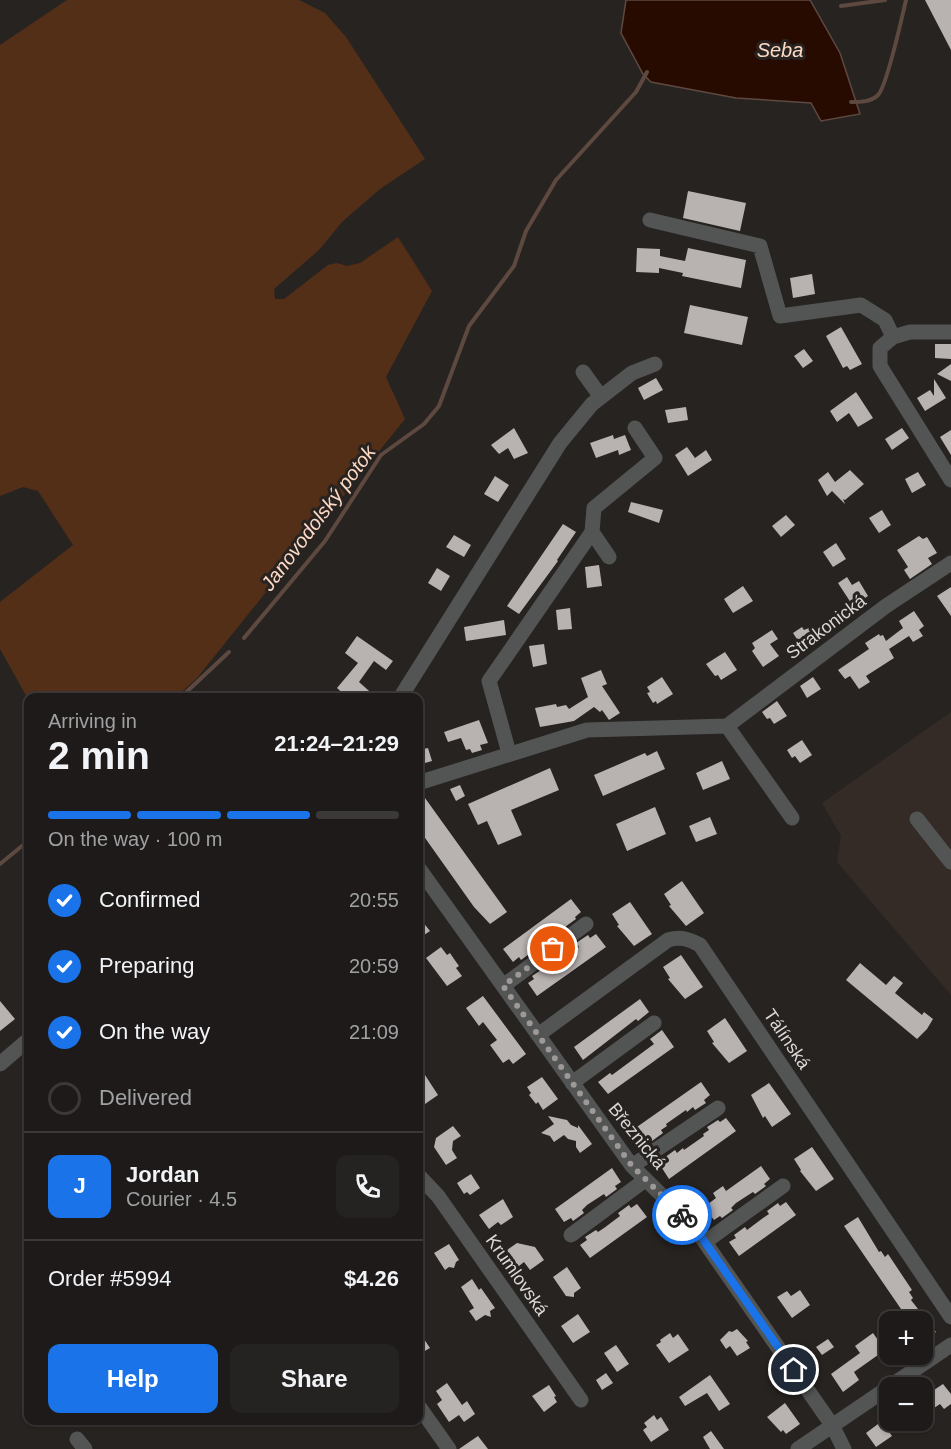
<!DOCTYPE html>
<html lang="en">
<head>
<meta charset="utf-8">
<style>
	body { margin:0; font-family:Arial,sans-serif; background:#252322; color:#f1f3f6; height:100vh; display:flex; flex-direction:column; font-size:22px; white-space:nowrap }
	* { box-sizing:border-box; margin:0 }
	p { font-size:20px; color:#a0a1a2 }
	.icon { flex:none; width:33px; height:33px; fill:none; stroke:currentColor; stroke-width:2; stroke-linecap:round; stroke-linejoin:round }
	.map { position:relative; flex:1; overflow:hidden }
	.details { position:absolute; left:24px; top:693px; width:399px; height:732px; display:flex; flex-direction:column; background:#1d1a19; border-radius:12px; box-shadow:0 2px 4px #0004,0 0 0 2px #3b3838 }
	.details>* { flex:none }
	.buttons { position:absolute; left:879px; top:1311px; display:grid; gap:12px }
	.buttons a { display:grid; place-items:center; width:54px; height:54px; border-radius:12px; background:#1d1a19; box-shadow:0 2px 4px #0004,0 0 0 2px #3b3838; font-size:30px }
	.pin { position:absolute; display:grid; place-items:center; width:51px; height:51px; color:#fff; margin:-26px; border:3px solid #fff; border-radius:50%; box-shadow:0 2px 6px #0007 }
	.courier { position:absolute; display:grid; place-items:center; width:60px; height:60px; margin:-30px; border:4px solid #1a73e8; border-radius:50%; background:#fff; color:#222; box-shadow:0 2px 8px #0007 }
	.headline em { font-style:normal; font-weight:700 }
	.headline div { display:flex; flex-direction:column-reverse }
	.headline { display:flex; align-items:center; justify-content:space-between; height:102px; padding:0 24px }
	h1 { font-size:39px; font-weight:700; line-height:45px }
	.bar { display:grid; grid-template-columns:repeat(4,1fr); gap:9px 6px; align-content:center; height:72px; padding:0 24px }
	.bar i { height:8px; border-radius:4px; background:#3b3838 }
	.bar .on { background:#1a73e8 }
	.bar p { grid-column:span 4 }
	.line { display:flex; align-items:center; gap:15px; padding:0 24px; border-top:2px solid #3b3838 }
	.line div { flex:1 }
	.round { display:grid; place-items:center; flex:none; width:63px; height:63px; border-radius:12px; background:#252322 }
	ol { padding:0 24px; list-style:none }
	li { display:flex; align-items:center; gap:18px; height:66px }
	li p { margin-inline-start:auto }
	li .icon { padding:6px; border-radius:50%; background:#1a73e8; color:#fff; stroke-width:4 }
	li:last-child { color:#a0a1a2 }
	li i { width:33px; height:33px; border:3px solid #3b3838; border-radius:50% }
	.action { display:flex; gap:12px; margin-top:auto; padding:12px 24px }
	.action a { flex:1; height:69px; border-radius:12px; background:#1a73e8; color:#fff; font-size:24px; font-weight:700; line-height:69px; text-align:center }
	.action a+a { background:#252322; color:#f1f3f6 }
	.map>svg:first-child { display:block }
</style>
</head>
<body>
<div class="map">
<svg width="951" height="1449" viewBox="0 0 951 1449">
	<rect width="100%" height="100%" fill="#272321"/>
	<path fill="#342b26" d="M951,712V995L837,862L841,836L822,803Z"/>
	<path fill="#542f18" d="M67,0H299L325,13L346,37L425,159L380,189L342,222L319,250L274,289L275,299H284L328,265L337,263L347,266L360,263L398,237L432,291L386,377L405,419L197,678L176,697L28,698V699L0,649V602L73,545L38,491L23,487L0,496V45Z"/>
	<path fill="#280b00" stroke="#5e4940" stroke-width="1.5" d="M626,0H810L840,53L860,114L821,121L811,103L736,98L651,82L643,74L621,33Z"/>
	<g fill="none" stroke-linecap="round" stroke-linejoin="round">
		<path stroke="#5e4940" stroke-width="4" d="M841,6L885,0
			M851,102C860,102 871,102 878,95C887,86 902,17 906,0
			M244,638L325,541L381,455L424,424L439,406L469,326L514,266L526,231L556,180L636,92L647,72
			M180,698L229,652
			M0,864L28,841"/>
	</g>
	<path fill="#b8b2b0" d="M925,0H951V50Z
		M688,191L746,203L740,231L683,218Z
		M637,248L660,249V256L685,261L688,248L746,260L741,288L682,276L683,273L659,268V273L636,272Z
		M812,274L815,294L793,298L790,278Z
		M690,305L748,317L742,345L684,333Z
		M841,327L862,364L850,370L847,366L843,368L826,336Z
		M935,344H951V359L935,358Z
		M804,349L813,361L803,368L794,356Z
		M951,364V381L937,374Z
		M656,378L663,390L644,400L638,388Z
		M934,379L946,398L925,411L917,398L930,390L934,396Z
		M856,392L873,418L858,427L849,413L837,422L830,411Z
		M686,407L688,420L668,423L665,410Z
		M514,428L528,453L514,459L508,448L499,454L491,445Z
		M902,428L909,438L892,450L885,439Z
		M951,430V455L940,437Z
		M613,435L614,439L625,435L631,450L619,455L618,450L596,458L590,443Z
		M687,447L695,458L706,450L712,460L688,476L675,455Z
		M850,470L864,484L845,500L843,499L845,504L832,491L827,496L818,480L828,472L835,482Z
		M918,472L926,485L912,493L905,479Z
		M495,476L509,485L498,502L484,494Z
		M631,502L663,510L659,523L628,512Z
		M882,510L891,525L879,533L869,518Z
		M786,515L795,525L781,537L772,526Z
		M563,524L576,532L557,560L558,561L519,614L507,606Z
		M454,535L471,545L464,557L446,547Z
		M919,536L923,539L927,537L937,553L928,558L932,564L910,579L904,570L908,567L897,550Z
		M836,543L846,559L833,567L823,552Z
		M599,565L602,586L587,588L585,567Z
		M437,568L450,576L441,591L428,583Z
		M847,577L852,585L859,581L868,596L853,606L838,583Z
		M743,586L753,601L733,613L724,599Z
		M951,587V616L937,596Z
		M570,608L572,629L558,630L556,610Z
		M914,611L924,626L919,630L923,636L913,642L909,636L889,649L894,658L866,676L870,682L859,689L850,676L845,679L838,670L869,649L865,643L879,634L880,636L883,635L886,641L903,628L899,621Z
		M504,620L506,635L466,641L464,627Z
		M802,627L804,630L809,628L816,638L802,647L793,633Z
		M772,630L778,639L770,644L779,656L763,667L752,651L755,648L752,643Z
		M357,636L393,661L386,670L374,661L359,682L377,698H348L337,688L358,663L345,653Z
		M544,644L547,664L533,667L529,646Z
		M725,652L737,670L721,680L718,675L715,676L706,664Z
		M601,670L607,684L602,686L620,713L609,720L602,710L600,712L594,707L574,721L540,727L535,708L556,704L557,707L566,705L569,709L588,697L581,678Z
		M662,677L673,694L657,704L656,701L653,703L647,693L650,692L647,687Z
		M813,677L821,689L807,698L800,686Z
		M777,701L787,716L774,724L770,718L767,719L762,712Z
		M479,720L488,743L480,745L482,750L472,753L470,749L466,750L461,738L448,742L444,732Z
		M802,740L812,755L800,763L795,756L792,758L787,750Z
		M428,748L432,761L418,765V750Z
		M657,751L665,769L603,796L594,775L645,753L647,756Z
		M722,761L730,779L703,790L696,773Z
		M550,768L559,790L511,810L522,835L498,845L487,821L478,825L468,804Z
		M460,785L465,796L456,801L450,789Z
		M425,798L507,912L490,924L474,907L418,828V804Z
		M655,807L666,834L627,851L616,824Z
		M710,817L717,834L696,842L689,826Z
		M682,881L704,913L686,926L669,906L671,905L664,894Z
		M571,899L581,912L575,917L576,919L565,927L563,925L557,930L556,928L535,943L536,945L530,949L532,952L521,960L519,957L513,962L503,949Z
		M630,902L652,934L634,946L617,926L619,925L612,914Z
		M418,916L430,931L418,939Z
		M596,934L606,947L537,996L528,983L534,979L532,976L544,968L546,970L552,966L553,968L574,952L579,947L576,943L588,935L590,938Z
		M441,947L447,955L450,953L454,959L459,966L456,968L462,976L447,986L426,958Z
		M681,955L703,987L685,999L668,979L670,978L663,967Z
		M860,963L886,985L894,976L903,983L895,993L922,1015L924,1012L933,1019L927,1029L917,1039L846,980Z
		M483,996L526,1054L513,1064L509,1059L503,1063L490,1045L497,1040L483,1022L479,1026L466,1008Z
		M640,999L649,1012L638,1021L636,1019L583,1060L574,1047Z
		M0,1001L15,1019L0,1031Z
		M725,1018L747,1051L729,1063L712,1043L714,1042L707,1031Z
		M662,1030L674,1047L608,1094L598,1082L610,1073L612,1075L654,1044L650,1039Z
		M425,1075L438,1095L425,1104L418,1094V1079Z
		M542,1077L558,1099L543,1110L538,1102L536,1104L529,1095L531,1093L527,1087Z
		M701,1082L710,1095L704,1100L706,1103L695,1110L693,1107L687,1112L686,1110L666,1124L667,1126L661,1130L663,1133L652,1141L650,1138L644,1143L634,1129Z
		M769,1083L791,1114L772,1127L765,1116L763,1118L751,1095Z
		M548,1116L567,1120L571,1125L578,1128V1125L592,1144L580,1153L576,1147V1141L568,1139L564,1135L554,1142L550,1136L541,1133L554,1124Z
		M726,1118L736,1131L669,1179L660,1165L666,1161L664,1158L675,1150L677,1153L683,1148L684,1150L704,1136L703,1134L709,1130L707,1127L718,1120L720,1122Z
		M453,1126L461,1136L453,1141L452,1150L457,1158L446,1165L434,1147L436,1138Z
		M812,1147L834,1179L816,1191L800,1171L801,1170L794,1159Z
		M761,1166L770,1179L764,1184L766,1186L755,1194L753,1192L736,1203L731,1208L733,1210L722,1218L720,1216L714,1220L704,1207L716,1198L713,1193L723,1186L726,1191Z
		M612,1168L621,1182L615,1186L617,1189L606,1197L604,1194L587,1205L582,1210L584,1213L573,1221L571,1218L564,1222L555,1209Z
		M471,1174L480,1188L470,1195L467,1192L464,1194L457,1183Z
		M503,1199L513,1217L501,1225L498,1222L489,1229L479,1215Z
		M786,1202L796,1215L739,1256L729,1242L736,1238L734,1235L745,1227L747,1230L763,1218L769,1214L767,1211L778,1203L780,1206Z
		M637,1204L647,1217L590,1258L580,1245L587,1240L585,1237L596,1230L598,1232L604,1228L620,1216L618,1213L629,1205L631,1208Z
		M858,1217L879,1252L881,1251L885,1257L888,1254L912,1290L909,1292L913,1298L911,1300L936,1332L922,1341V1322H910L908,1318L903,1320L897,1311L901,1309L844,1226Z
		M517,1243L535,1247L544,1260L530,1270L524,1262L514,1270L509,1263L507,1264L500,1255Z
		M449,1244L459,1260L456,1262L454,1268L449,1267L445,1270L434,1253Z
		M567,1267L581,1288L574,1293V1297L566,1296L553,1277Z
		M472,1279L479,1290L481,1288L495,1308L490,1311L491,1317L485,1315L476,1321L469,1311L474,1308L461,1287Z
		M800,1290L810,1305L792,1318L777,1297L787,1291L791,1296Z
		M578,1314L590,1332L573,1343L561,1326Z
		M737,1329L748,1341L746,1342L750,1348L737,1356L730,1346L726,1349L720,1340L729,1331L732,1332Z
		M418,1330L430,1348L418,1355Z
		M670,1333L673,1338L678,1334L689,1350L669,1363L656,1345L661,1342L660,1340Z
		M873,1333L885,1350L854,1372L859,1380L843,1392L831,1374L860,1353L855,1346Z
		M828,1339L834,1347L822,1355L816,1347Z
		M616,1345L629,1364L617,1372L604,1353Z
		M606,1373L613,1383L602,1390L596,1380Z
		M710,1375L730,1404L719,1411L707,1393L685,1406L679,1397Z
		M447,1383L462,1405L467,1401L475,1414L464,1422L459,1415L449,1422L437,1404L442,1400L436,1391Z
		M943,1384L951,1394V1404L944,1409L940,1404L922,1416V1398Z
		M549,1385L556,1396L554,1397L557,1402L544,1412L532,1396Z
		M785,1403L800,1424L786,1434L783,1430L781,1432L767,1417Z
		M654,1415L657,1420L661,1417L669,1430L651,1442L643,1430L647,1427L644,1423Z
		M878,1424L881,1429L885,1426L892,1436L876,1447L866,1433Z
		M711,1431L724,1449H710L703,1437Z
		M478,1436L488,1449H459Z"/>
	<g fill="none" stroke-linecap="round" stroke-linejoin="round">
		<path stroke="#535555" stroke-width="15" d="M650,220L760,246L780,316L861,305L885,320L893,337L880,348V366L951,480
			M893,337L910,332H951
			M583,372L601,397
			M592,532L609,557
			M400,698L560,443L592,404L632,373L655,364
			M727,726L792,818
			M509,753L489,681L592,532L594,508L655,458L635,428
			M418,783L587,730L727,726L886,606L951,563
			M917,819L951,862
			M418,867L632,1166L695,1228L832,1425L844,1449
			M503,986L586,924
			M538,1035L668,940C681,936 688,939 700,945L951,1317
			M0,1064L28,1040
			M572,1083L654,1023
			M632,1166L718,1108
			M418,1175L438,1196L581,1400
			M571,1235L645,1180
			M705,1242L783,1186
			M418,1405L449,1449
			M77,1439L85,1449
			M798,1449L951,1345"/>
	</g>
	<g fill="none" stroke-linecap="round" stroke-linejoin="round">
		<path stroke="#9c9997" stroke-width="6" stroke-dasharray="0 10.8" d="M553,949L503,986L632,1166L682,1215"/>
		<path stroke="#1a73e8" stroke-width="8" d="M682,1215L695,1228L794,1370"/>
	</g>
	<g text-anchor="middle" stroke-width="6" stroke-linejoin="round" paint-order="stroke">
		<g font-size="18" fill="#dbd9d7" stroke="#272321">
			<text transform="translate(826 627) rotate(-37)" y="6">Strakonická</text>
			<text transform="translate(787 1039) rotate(56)" y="6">Tálínská</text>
			<text transform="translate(637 1136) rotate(51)" y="6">Březnická</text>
			<text transform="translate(517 1275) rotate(55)" y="6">Krumlovská</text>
		</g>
		<g font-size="20" font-style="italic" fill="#fed9c4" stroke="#272321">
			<text x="780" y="57">Seba</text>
			<text transform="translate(318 518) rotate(-53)" y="7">Janovodolský potok</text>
		</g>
	</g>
</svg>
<div class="buttons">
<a>+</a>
<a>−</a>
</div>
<div class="pin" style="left:553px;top:949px;background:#ea580c"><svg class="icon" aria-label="bag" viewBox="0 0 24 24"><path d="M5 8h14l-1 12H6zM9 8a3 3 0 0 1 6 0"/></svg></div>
<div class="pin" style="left:794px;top:1370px;background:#1f2937"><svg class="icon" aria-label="home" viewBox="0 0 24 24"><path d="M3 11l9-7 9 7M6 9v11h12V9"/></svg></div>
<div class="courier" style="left:682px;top:1215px"><svg class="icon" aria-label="bike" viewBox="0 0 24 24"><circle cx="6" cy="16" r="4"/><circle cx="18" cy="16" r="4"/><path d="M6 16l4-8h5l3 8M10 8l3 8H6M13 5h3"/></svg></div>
<section class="details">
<div class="headline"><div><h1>2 min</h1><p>Arriving in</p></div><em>21:24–21:29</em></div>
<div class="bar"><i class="on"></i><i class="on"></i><i class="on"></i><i></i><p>On the way · 100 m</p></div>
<ol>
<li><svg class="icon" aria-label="check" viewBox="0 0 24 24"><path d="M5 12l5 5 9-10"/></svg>Confirmed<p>20:55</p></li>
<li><svg class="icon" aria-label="check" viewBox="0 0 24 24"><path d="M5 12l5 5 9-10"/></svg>Preparing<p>20:59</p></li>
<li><svg class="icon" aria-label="check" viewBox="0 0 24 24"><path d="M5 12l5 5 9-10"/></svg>On the way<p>21:09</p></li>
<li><i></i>Delivered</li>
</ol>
<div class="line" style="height:108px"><b class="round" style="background:#1a73e8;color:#fff">J</b><div><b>Jordan</b><p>Courier · 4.5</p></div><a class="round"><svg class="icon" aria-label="phone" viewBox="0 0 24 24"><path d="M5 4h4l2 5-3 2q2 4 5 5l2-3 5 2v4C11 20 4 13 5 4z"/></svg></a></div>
<div class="line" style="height:78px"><div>Order #5994</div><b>$4.26</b></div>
<div class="action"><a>Help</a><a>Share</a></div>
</section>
</div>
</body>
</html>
